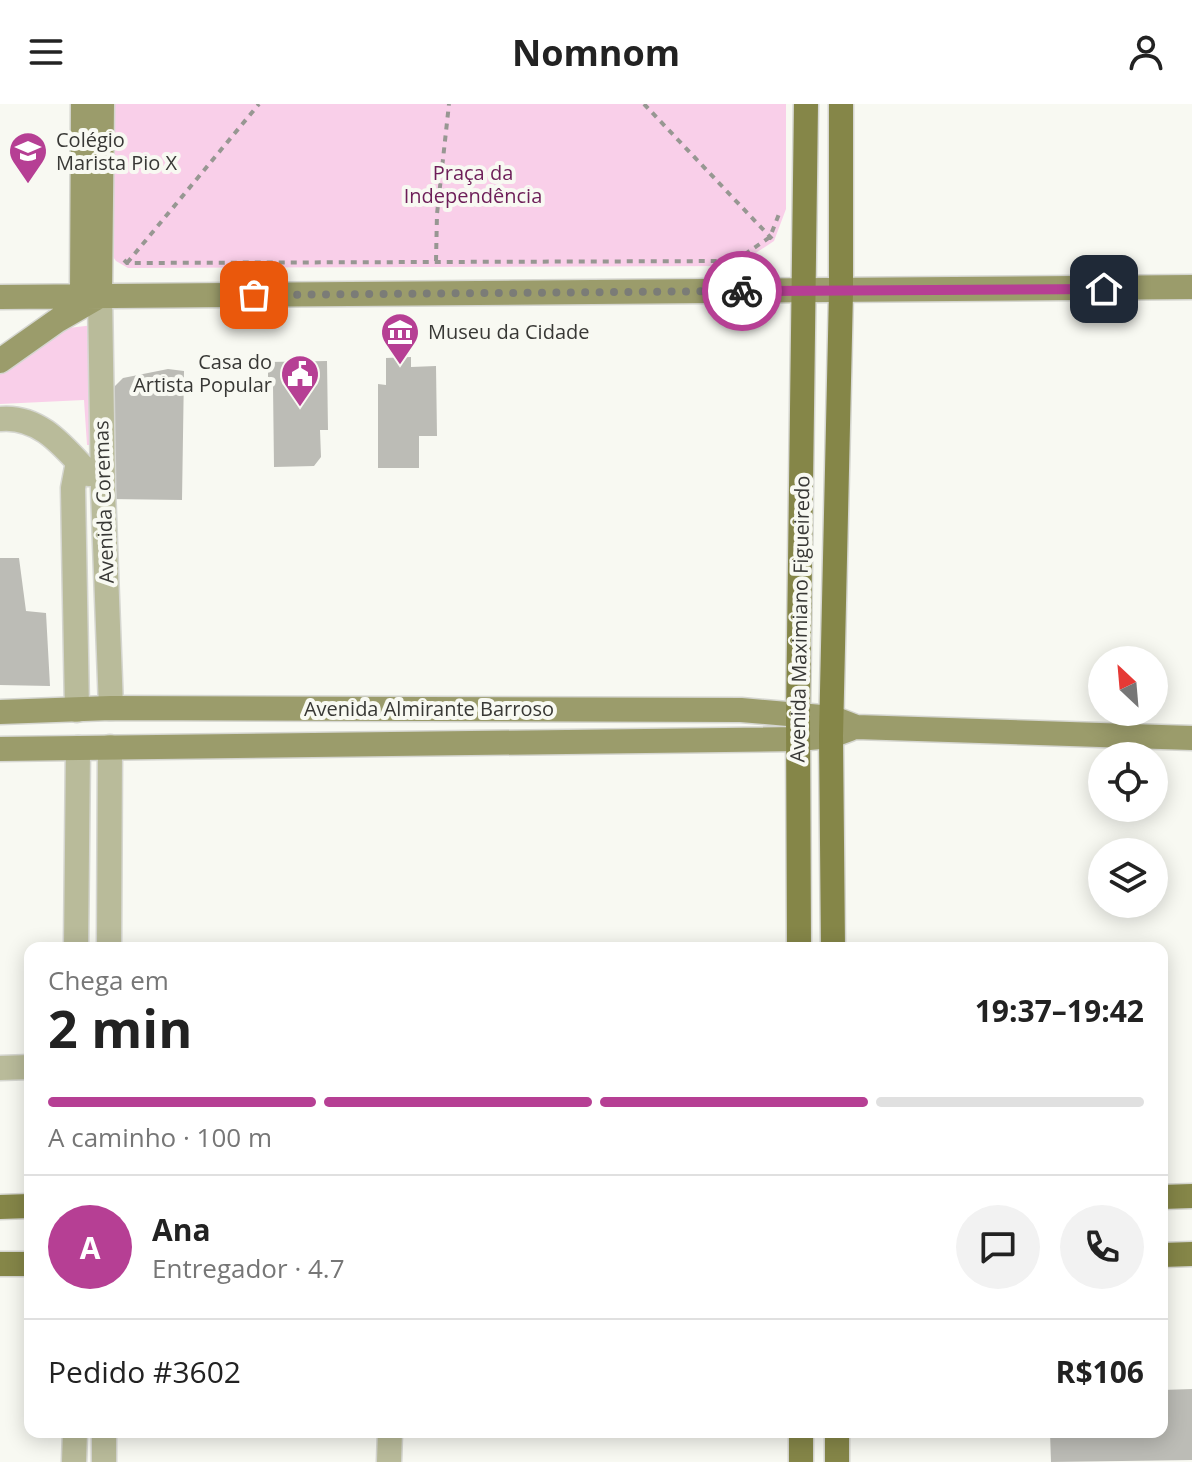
<!DOCTYPE html>
<html lang="pt">
<head>
<meta charset="utf-8">
<style>
	body { margin:0; font-family:"Open Sans",sans-serif; background:#f2f2f2; color:#222; height:100vh; display:flex; flex-direction:column; font-size:30px; white-space:nowrap }
	* { box-sizing:border-box; margin:0 }
	p { font-size:26px; color:#767676 }
	.icon { flex:none; width:44px; height:44px; fill:none; stroke:currentColor; stroke-width:2; stroke-linecap:round; stroke-linejoin:round }
	.map { position:relative; flex:1; overflow:hidden }
	.drawer { position:absolute; left:24px; top:838px; width:1144px; height:496px; display:flex; flex-direction:column; background:#fff; border-radius:16px; box-shadow:0 4px 20px #0003 }
	.drawer>* { flex:none }
	.needle { width:52px; rotate:334deg }
	.controls { position:absolute; left:1088px; top:542px; display:grid; gap:16px }
	.controls a { display:grid; place-items:center; width:80px; height:80px; border-radius:50%; background:#fff; box-shadow:0 4px 20px #0003; font-size:40px }
	.pin { position:absolute; display:grid; place-items:center; width:68px; height:68px; color:#fff; margin:-34px; border-radius:16px; box-shadow:0 4px 12px #0006 }
	.courier { position:absolute; display:grid; place-items:center; width:80px; height:80px; margin:-40px; border:6px solid #b63f94; border-radius:50%; background:#fff; color:#222; box-shadow:0 2px 10px #0007 }
	.overview em { font-style:normal; font-weight:700 }
	.overview div { display:flex; flex-direction:column-reverse }
	.overview { display:flex; align-items:center; justify-content:space-between; height:136px; padding:0 24px }
	h1 { font-size:52px; font-weight:700; line-height:60px }
	.bar { display:grid; grid-template-columns:repeat(4,1fr); gap:12px 8px; align-content:center; height:96px; padding:0 24px }
	.bar i { height:10px; border-radius:6px; background:#e0e0e0 }
	.bar .current { background:#b63f94 }
	.bar p { grid-column:span 4 }
	.line { display:flex; align-items:center; gap:20px; padding:0 24px; border-top:2px solid #e0e0e0 }
	.line div { flex:1 }
	.round { display:grid; place-items:center; flex:none; width:84px; height:84px; border-radius:42px; background:#f2f2f2 }
	header { display:flex; justify-content:space-between; align-items:center; height:104px; padding:0 24px; background:#fff; font-size:36px; font-weight:700 }
	.map>svg:first-child { display:block }
</style>
</head>
<body>
<header><svg class="icon" aria-label="menu" viewBox="0 0 24 24"><path d="M4 6h16M4 12h16M4 18h16"/></svg>Nomnom<svg class="icon" aria-label="person" viewBox="0 0 24 24"><circle cx="12" cy="8" r="4"/><path d="M4 21q1-7 8-7t8 7"/></svg></header>
<div class="map">
<svg width="1192" height="1358" viewBox="0 0 1192 1358">
	<rect width="100%" height="100%" fill="#f8f9f2"/>
	<path fill="#f9cfe9" d="M110,0H786V105L774,137L736,162L128,164L116,157L109,147Z
		M94,221L98,341H87L84,296L0,300V268L68,224Z"/>
	<path fill="#bcbcb6" d="M411,253V263L436,262L437,332H419V364H378V280L386,281V254Z
		M327,257L328,326H320L321,353L314,362L274,363L273,282H268V258Z
		M168,265L184,267L182,396L110,395L109,296L115,282L123,274Z
		M0,454H19L26,507L46,509L50,582L0,581Z
		M1192,1285V1356L1051,1358L1050,1328H1162V1286Z"/>
	<g fill="none" stroke-linecap="round" stroke-linejoin="round">
		<g stroke="#d5d6d0" stroke-width="27">
			<path id="street" d="M100,192L103,385L111,604
				M0,315C40,311 64,343 89,370
				M77,606L73,384L78,358
				M76,844L78,644
				M109,844L110,643
				M0,964L30,963
				M104,1328V1358
				M74,1358L75,1328
				M389,1358L390,1328"/>
		</g>
		<g stroke="#d5d6d0" stroke-width="27">
			<path id="secondary" d="M82,191L83,0
				M100,192L102,0
				M0,193L1192,183
				M0,257L58,216L98,193
				M0,608L111,604L741,606L833,614L856,623L1192,634
				M0,645L798,635L831,632L850,625"/>
		</g>
		<g stroke="#d5d6d0" stroke-width="27">
			<path id="primary" d="M799,844L798,611L806,0
				M833,844L831,632L841,188V0
				M1162,1093L1192,1092
				M0,1103L30,1102
				M1162,1151L1192,1150
				M0,1160H30
				M837,1328V1358
				M801,1358V1328"/>
		</g>
		<path stroke="#979792" stroke-width="4" stroke-dasharray="6 6" stroke-linecap="butt" d="M644,0L774,137
			M124,156L127,159L735,157L770,133L779,110
			M436,157L437,110L449,0
			M127,159L259,0"/>
		<use href="#street" stroke="#b9bb9a" stroke-width="24"/>
		<use href="#secondary" stroke="#9b9c6b" stroke-width="24"/>
		<use href="#primary" stroke="#858648" stroke-width="24"/>
	</g>
	<g fill="none" stroke-linecap="round" stroke-linejoin="round">
		<path stroke="#7b7c77" stroke-width="8" stroke-dasharray="0 14.4" d="M254,191L742,187"/>
		<path stroke="#b63f94" stroke-width="10" d="M742,187L1104,185"/>
	</g>
	<defs>
		<g id="school-pin" transform="scale(2)"><path d="M0 17L-7.5 6A9.5 9.5 0 1 1 7.5 6Z" fill="#b63f94" stroke="#f8f9f2"/><path d="M0-5L7-2L0 1L-7-2ZM-4 1L0 2.5L4 1V4Q0 6-4 4Z" fill="#fff"/></g>
		<g id="museum-pin" transform="scale(2)"><path d="M0 17L-7.5 6A9.5 9.5 0 1 1 7.5 6Z" fill="#b63f94" stroke="#f8f9f2"/><path d="M0-6L6-3V-2H-6V-3ZM-5-1h2V3h-2ZM-1-1h2V3h-2ZM3-1h2V3H3ZM-6 4H6V6H-6Z" fill="#fff"/></g>
		<g id="civic-pin" transform="scale(2)"><path d="M0 17L-7.5 6A9.5 9.5 0 1 1 7.5 6Z" fill="#b63f94" stroke="#f8f9f2"/><path d="M-.6-6.5H3V-4.5H.6V-3L4-1V1h2V6H-6V1h2V-1L-.6-3ZM-1.2 2.5V6h2.4V2.5Z" fill="#fff"/></g>
	</defs>
	<g fill-rule="evenodd">
		<use href="#school-pin" x="28" y="47"/>
		<use href="#museum-pin" x="400" y="228"/>
		<use href="#civic-pin" x="300" y="270"/>
	</g>
	<g text-anchor="middle" stroke-width="8" stroke-linejoin="round" paint-order="stroke">
		<g font-size="20" fill="#383835" stroke="#f8f9f2" text-anchor="start">
			<text x="56" y="43">Colégio<tspan x="56" dy="23">Marista Pio X</tspan></text>
			<text x="428" y="235">Museu da Cidade</text>
			<text x="272" y="265" text-anchor="end">Casa do<tspan x="272" dy="23">Artista Popular</tspan></text>
		</g>
		<g font-size="20" fill="#6d1e58" stroke="#f8f9f2">
			<text x="473" y="76">Praça da<tspan x="473" dy="23">Independência</tspan></text>
		</g>
		<g font-size="20" fill="#383835" stroke="#f8f9f2">
			<text transform="translate(104 398) rotate(-92)" y="7">Avenida Coremas</text>
			<text transform="translate(800 515) rotate(-89)" y="7">Avenida Maximiano Figueiredo</text>
			<text x="429" y="612">Avenida Almirante Barroso</text>
		</g>
	</g>
</svg>
<div class="controls">
<a><svg class="needle" viewBox="-14 -14 28 28"><path d="M0-13l5 13h-10z" fill="#e53935"/><path d="M0 13l5-13h-10z" fill="#767676"/></svg></a>
<a><svg class="icon" aria-label="locate" viewBox="0 0 24 24"><circle cx="12" cy="12" r="6"/><path d="M12 2v4M12 18v4M2 12h4M18 12h4"/></svg></a>
<a><svg class="icon" aria-label="layers" viewBox="0 0 24 24"><path d="M12 4l9 5-9 5-9-5zM3 14l9 5 9-5"/></svg></a>
</div>
<div class="pin" style="left:254px;top:191px;background:#ea580c"><svg class="icon" aria-label="bag" viewBox="0 0 24 24"><path d="M5 8h14l-1 12H6zM9 8a3 3 0 0 1 6 0"/></svg></div>
<div class="pin" style="left:1104px;top:185px;background:#1f2937"><svg class="icon" aria-label="home" viewBox="0 0 24 24"><path d="M3 11l9-7 9 7M6 9v11h12V9"/></svg></div>
<div class="courier" style="left:742px;top:187px"><svg class="icon" aria-label="bike" viewBox="0 0 24 24"><circle cx="6" cy="16" r="4"/><circle cx="18" cy="16" r="4"/><path d="M6 16l4-8h5l3 8M10 8l3 8H6M13 5h3"/></svg></div>
<section class="drawer">
<div class="overview"><div><h1>2 min</h1><p>Chega em</p></div><em>19:37–19:42</em></div>
<div class="bar"><i class="current"></i><i class="current"></i><i class="current"></i><i></i><p>A caminho · 100 m</p></div>
<div class="line" style="height:144px"><b class="round" style="background:#b63f94;color:#fff">A</b><div><b>Ana</b><p>Entregador · 4.7</p></div><a class="round"><svg class="icon" aria-label="chat" viewBox="0 0 24 24"><path d="M4 5h16v11H9l-5 4z"/></svg></a><a class="round"><svg class="icon" aria-label="phone" viewBox="0 0 24 24"><path d="M5 4h4l2 5-3 2q2 4 5 5l2-3 5 2v4C11 20 4 13 5 4z"/></svg></a></div>
<div class="line" style="height:104px"><div>Pedido #3602</div><b>R$106</b></div>
</section>
</div>
</body>
</html>
